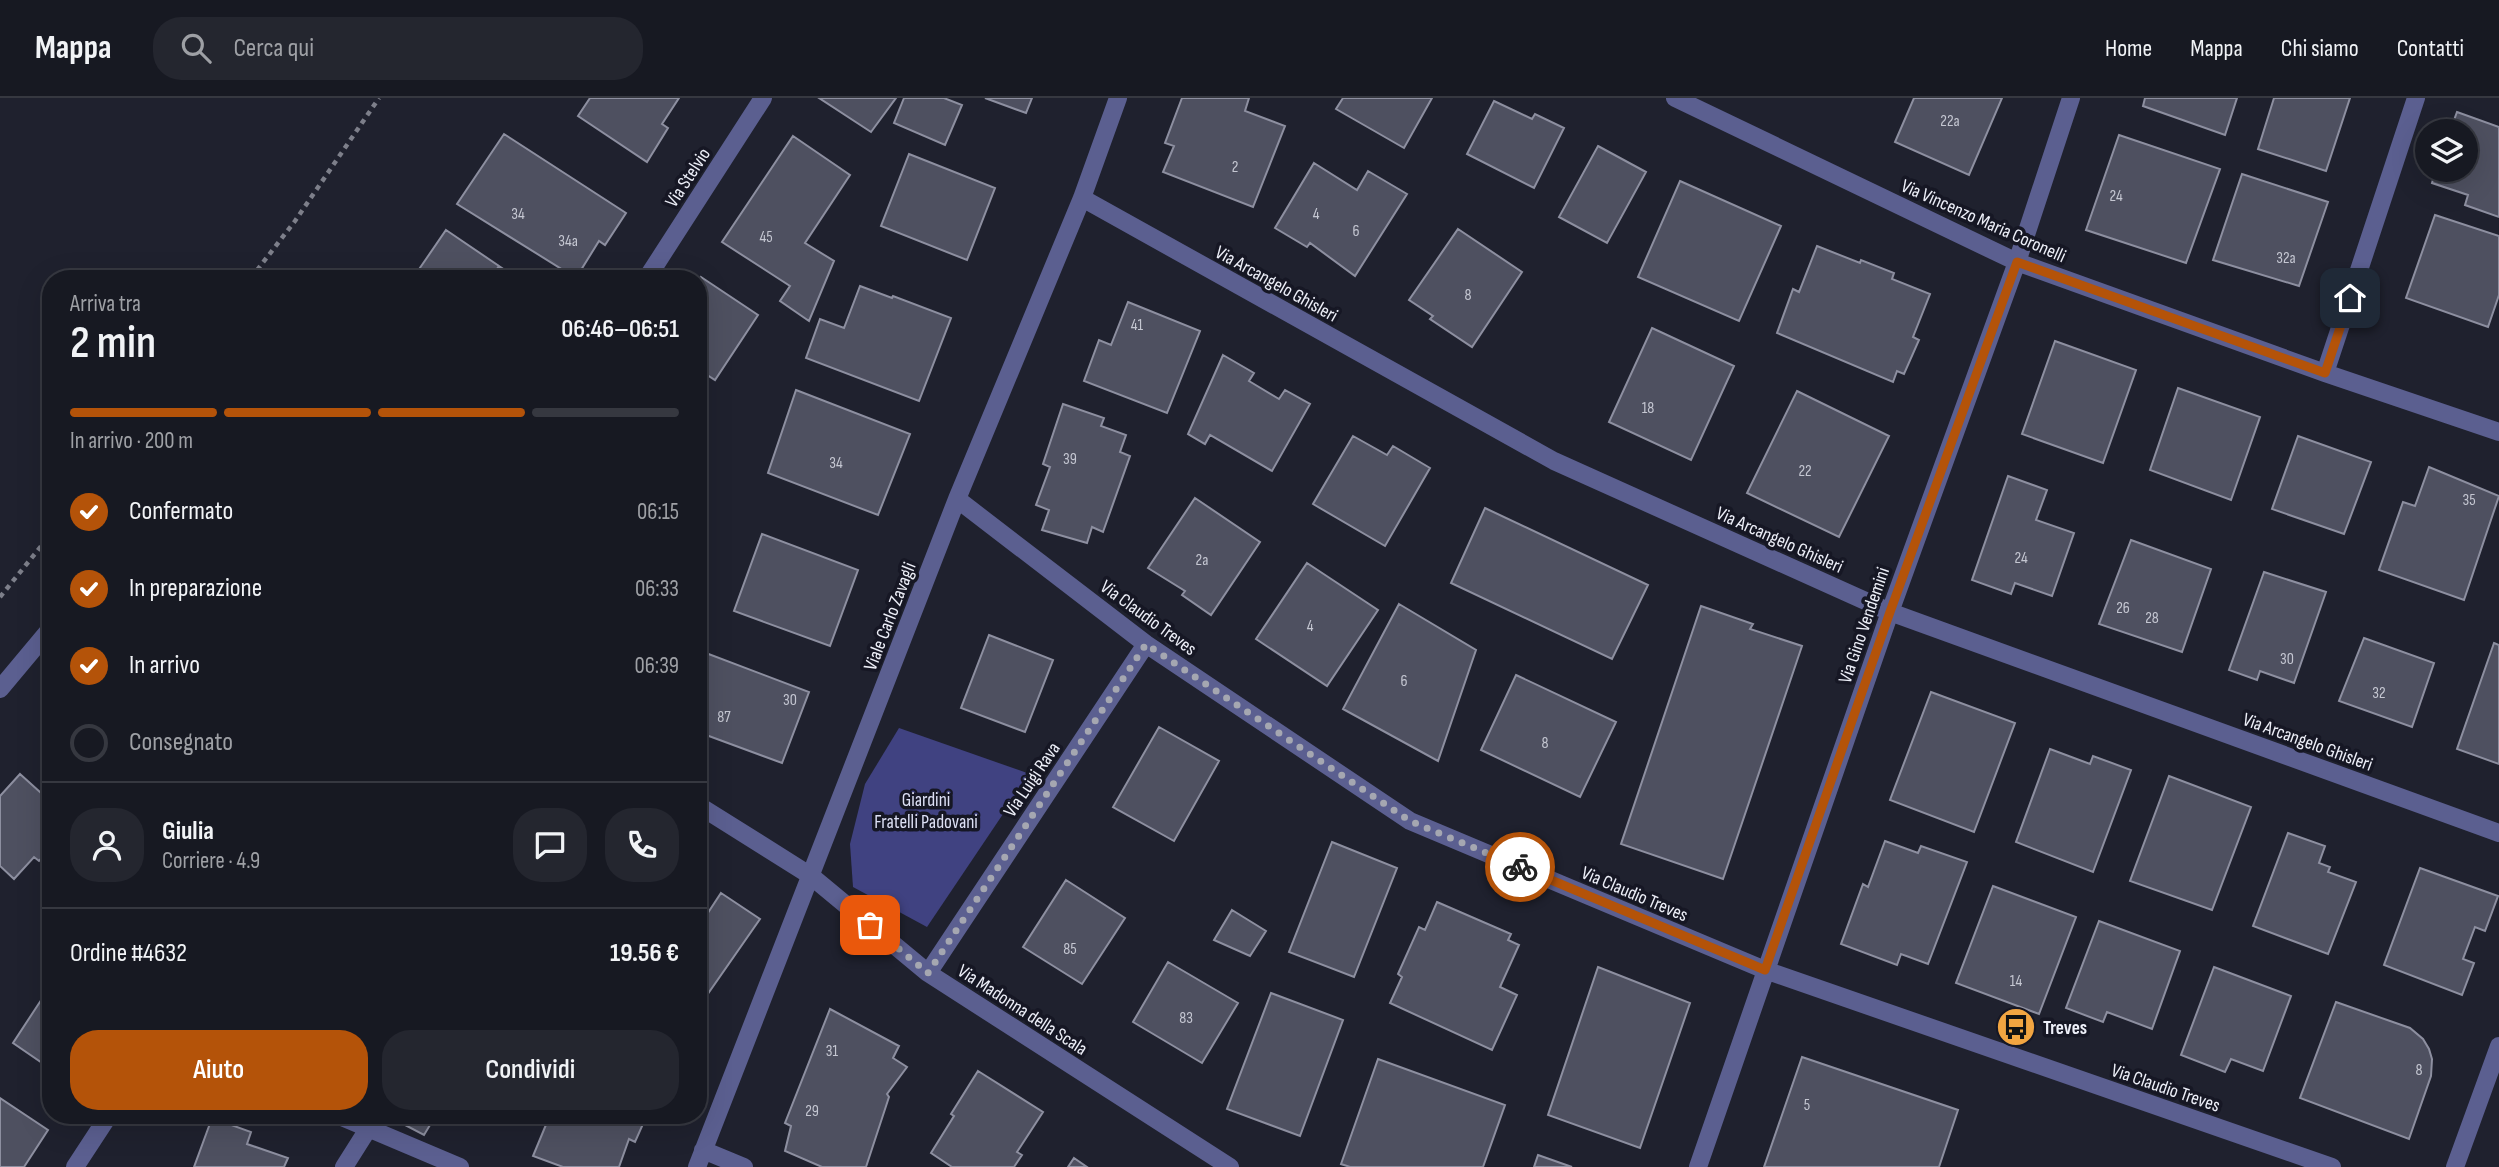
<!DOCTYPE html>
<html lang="it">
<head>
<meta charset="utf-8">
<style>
	body { margin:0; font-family:"Sofia Sans Condensed",sans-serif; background:#24262f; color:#f1f3f6; height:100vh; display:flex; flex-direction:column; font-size:26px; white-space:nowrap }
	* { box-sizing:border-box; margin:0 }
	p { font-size:23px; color:#9ea0a5 }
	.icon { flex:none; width:38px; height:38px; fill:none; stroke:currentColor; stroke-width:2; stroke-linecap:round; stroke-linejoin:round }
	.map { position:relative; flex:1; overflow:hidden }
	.sheet { position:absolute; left:42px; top:172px; width:665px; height:854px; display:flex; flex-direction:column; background:#171922; border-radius:28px; box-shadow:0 7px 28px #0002,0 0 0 2px #363840 }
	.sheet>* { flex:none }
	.tools { position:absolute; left:2415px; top:21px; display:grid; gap:14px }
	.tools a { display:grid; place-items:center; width:63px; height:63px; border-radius:50%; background:#171922; box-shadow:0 7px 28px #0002,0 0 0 2px #363840; font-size:35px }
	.pin { position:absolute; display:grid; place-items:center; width:60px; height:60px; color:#fff; margin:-30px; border-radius:14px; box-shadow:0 4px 10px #0006 }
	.courier { position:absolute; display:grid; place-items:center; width:70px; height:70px; margin:-35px; border:5px solid #b45309; border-radius:50%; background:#fff; color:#222; box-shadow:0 2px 9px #0007 }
	.headline em { font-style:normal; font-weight:600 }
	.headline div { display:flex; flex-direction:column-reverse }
	.headline { display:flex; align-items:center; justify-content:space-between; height:119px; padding:0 28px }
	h1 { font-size:46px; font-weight:600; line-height:52px }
	.bar { display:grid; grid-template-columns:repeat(4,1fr); gap:10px 7px; align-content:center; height:84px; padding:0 28px }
	.bar i { height:9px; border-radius:5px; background:#363840 }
	.bar .selected { background:#b45309 }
	.bar p { grid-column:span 4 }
	.line { display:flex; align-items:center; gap:18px; padding:0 28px; border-top:2px solid #363840 }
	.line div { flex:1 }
	.round { display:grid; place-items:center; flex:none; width:74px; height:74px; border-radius:28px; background:#24262f }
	ol { padding:0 28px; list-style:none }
	li { display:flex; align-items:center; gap:21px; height:77px }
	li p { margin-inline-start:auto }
	li .icon { padding:7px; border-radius:50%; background:#b45309; color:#fff; stroke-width:4 }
	li:last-child { color:#9ea0a5 }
	li i { width:38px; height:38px; border:4px solid #363840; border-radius:50% }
	.primary-button { display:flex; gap:14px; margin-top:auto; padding:14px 28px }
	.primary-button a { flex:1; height:80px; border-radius:28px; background:#b45309; color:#fff; font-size:28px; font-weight:600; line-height:80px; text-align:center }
	.primary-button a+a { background:#24262f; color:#f1f3f6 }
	header { display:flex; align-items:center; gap:42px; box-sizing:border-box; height:98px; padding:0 35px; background:#171922; border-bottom:2px solid #363840 }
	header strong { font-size:33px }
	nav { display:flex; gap:38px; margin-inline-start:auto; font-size:24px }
	.search { width:490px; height:63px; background:#24262f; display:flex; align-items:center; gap:18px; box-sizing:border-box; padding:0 24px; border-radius:28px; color:#9ea0a5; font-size:26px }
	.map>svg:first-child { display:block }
</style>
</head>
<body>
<header>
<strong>Mappa</strong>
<div class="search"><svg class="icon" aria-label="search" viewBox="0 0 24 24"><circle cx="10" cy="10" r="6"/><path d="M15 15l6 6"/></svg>Cerca qui</div>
<nav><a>Home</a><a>Mappa</a><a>Chi siamo</a><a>Contatti</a></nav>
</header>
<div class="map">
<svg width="2499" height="1069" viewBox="0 0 2499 1069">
	<rect width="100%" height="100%" fill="#1f212e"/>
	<path fill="#404281" d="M899,630L1030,676L927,829L853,789L850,746L865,686Z"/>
	<path fill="#4e5060" stroke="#8d8fa0" stroke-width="2" d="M590,0H679L662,26L668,30L647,64L578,18Z
		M819,0H896L871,34Z
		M904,0H944L962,7L945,47L894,25Z
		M985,0H1032L1026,15Z
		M1182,0H1249L1245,13L1285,28L1253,109L1163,74L1174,48L1165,45Z
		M1343,0H1432L1404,50L1336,11Z
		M1914,0H2002L1969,77L1895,44Z
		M2145,0H2237L2225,37L2143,8Z
		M2274,0H2350L2326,73L2258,51Z
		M1494,3L1532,21L1535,16L1564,30L1534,90L1467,56Z
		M2457,14L2499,29V119L2465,107L2468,97L2432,85L2436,72H2466V33H2450Z
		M504,36L626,115L605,147L599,143L576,180L457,106Z
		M2119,37L2220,71L2186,165L2086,132Z
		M793,38L850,77L805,145L834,163L809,223L780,203L790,188L722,144Z
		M1598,48L1646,74L1607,145L1559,119Z
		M909,56L995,90L967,162L881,128Z
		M1314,65L1357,92L1368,73L1407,96L1355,178L1310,145L1307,149L1275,130Z
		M2242,76L2328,104L2299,188L2213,162Z
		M1680,83L1781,128L1739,223L1638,179Z
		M2435,117L2499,138V197L2488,229L2406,200Z
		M1458,131L1522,174L1472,249L1430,221L1433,218L1409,202Z
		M446,132L499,168L491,180H413Z
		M1817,148L1860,165L1861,162L1894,175L1892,181L1930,196L1913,239L1919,242L1904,276L1897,273L1893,284L1777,235L1793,191L1799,194Z
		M499,168L517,180H491Z
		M701,179L758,217L715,282L698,271V184Z
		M860,188L892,200L893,198L951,220L919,303L806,260L820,221L844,230Z
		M1128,204L1200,233L1167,315L1084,283L1099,242L1111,247Z
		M1652,230L1734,268L1691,362L1609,324Z
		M2055,243L2136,272L2103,365L2022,336Z
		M1223,257L1254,275L1249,283L1279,301L1285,292L1310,306L1272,373L1210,337L1205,346L1188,336Z
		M2178,290L2260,319L2231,402L2150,372Z
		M796,292L910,336L878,417L768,375Z
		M1797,293L1889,338L1839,439L1747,395Z
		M1063,306L1104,320L1101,328L1126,337L1120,354L1130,358L1103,434L1092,429L1087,445L1042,432L1049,412L1036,407L1050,369L1043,366Z
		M1353,338L1387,357L1393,348L1430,370L1385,448L1313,406Z
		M2298,338L2371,364L2344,436L2272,411Z
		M2429,369L2499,398L2464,502L2379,472L2403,404L2415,408Z
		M2008,378L2047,392L2036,422L2074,435L2052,498L2015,485L2011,496L1972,482Z
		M1195,400L1260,444L1211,517L1182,497L1185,493L1148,470Z
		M1485,410L1648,487L1612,561L1451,485Z
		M762,436L858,472L830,548L734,513Z
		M2131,442L2211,471L2182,554L2099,526Z
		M1307,465L1378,512L1327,588L1256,541Z
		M2264,474L2326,494L2294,585L2260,573L2257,582L2229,572Z
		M1399,506L1476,552L1438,663L1343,611Z
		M1701,508L1753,526L1750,531L1802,548L1723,781L1621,746Z
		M989,537L1053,562L1025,634L961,610Z
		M2364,540L2434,565L2412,629L2339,603Z
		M2494,545L2499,547V666L2457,651Z
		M698,552L809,594L782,665L698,634Z
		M1516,577L1616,624L1580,699L1481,652Z
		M1931,594L2015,625L1974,734L1890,702Z
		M1159,629L1219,663L1174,743L1113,709Z
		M2050,651L2090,666L2093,658L2131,672L2093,774L2016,744Z
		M20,676L51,704V750L39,763L34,759L14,781L0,768V698Z
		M2169,678L2251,709L2212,812L2130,783Z
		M2288,735L2325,748L2319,765L2330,769L2328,774L2356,784L2328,856L2253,828Z
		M1885,743L1918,755L1921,748L1967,764L1928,866L1901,856L1897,867L1841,846L1863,786L1868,789Z
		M1332,744L1397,770L1354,879L1289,854Z
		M2420,770L2498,798L2485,833L2475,829L2463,861L2474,865L2462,897L2384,867Z
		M1066,782L1125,820L1082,886L1023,849Z
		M1993,788L2076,819L2039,916L1956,885Z
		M721,795L760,821L698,910V830Z
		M1437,804L1511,836L1508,842L1519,847L1500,889L1517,897L1492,952L1390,905L1402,879L1398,876L1419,829L1425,832Z
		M1232,812L1266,833L1250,858L1214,842Z
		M2099,823L2180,853L2152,931L2107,914L2103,924L2066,910Z
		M1168,864L1238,905L1202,965L1133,924Z
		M1598,869L1690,905L1640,1050L1548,1017Z
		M2214,869L2291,898L2263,973L2231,961L2225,974L2181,957Z
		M51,887V971L13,945Z
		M1271,895L1343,922L1300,1038L1227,1011Z
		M2336,904L2410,930L2423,941L2429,951L2432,961L2431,978L2409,1041L2300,1000Z
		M830,911L899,948L893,960L907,969L887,996L889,999L866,1069H822L785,1053L791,1028L785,1025Z
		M1802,959L1958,1012L1939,1069H1764Z
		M1378,961L1505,1007L1483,1069H1350L1341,1066Z
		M978,973L1043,1014L1017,1054L1022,1057L1014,1069H952L931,1055L954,1018L951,1016Z
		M0,1000L48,1032L24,1069H0Z
		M386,1017H436L424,1037Z
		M550,1017H647L635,1044L629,1041L619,1069H563L533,1058Z
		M212,1020L251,1034L247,1046L288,1060L284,1069H194Z
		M1538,1057L1572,1069H1534Z
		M1074,1060L1087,1069H1068Z"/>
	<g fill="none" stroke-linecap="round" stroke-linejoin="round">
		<path stroke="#7d7f8a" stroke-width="4.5" stroke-dasharray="5 5" stroke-linecap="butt" d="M251,180L295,123L379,0
			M0,499L51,436"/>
		<path stroke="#5b5f90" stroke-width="18" d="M1675,0L2017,164L2325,275L2499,334
			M1082,100L1554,363L1890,514L2499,735
			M647,180L763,0
			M2325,275L2416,0
			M957,401L1146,546L1410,723L1765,872L2332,1069
			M0,591L51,530
			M698,707L811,778L928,875L1230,1069
			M928,875L1146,546
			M337,1017L460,1069
			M703,1052L744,1069
			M75,1069L109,1017
			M344,1069L368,1031
			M697,1069L957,401L1082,100L1118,0
			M1698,1069L1890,514L2017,164L2071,0
			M2455,1069L2499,948"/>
	</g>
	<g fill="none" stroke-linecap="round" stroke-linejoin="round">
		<path stroke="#a5a7b1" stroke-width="7" stroke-dasharray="0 12.6" d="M870,827L928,875L1146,546L1410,723L1520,769"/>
		<path stroke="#b45309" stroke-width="9" d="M1520,769L1765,872L1890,514L2017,164L2325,275L2350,200"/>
	</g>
	<defs>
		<g id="bus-disc" transform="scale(2.0125)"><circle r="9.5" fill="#f2a541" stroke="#161724"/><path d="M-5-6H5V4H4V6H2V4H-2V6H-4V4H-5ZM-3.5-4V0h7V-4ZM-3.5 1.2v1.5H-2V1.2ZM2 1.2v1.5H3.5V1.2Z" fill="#111"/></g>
	</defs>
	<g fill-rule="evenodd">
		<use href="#bus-disc" x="2016" y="929"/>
	</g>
	<g text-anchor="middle" stroke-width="7" stroke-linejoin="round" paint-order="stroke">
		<g font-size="16" fill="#c5c7d2">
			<text x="1950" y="28">22a</text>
			<text x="1235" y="74">2</text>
			<text x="2116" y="103">24</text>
			<text x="518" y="121">34</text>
			<text x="1316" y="121">4</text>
			<text x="1356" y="138">6</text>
			<text x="766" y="144">45</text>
			<text x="568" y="148">34a</text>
			<text x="2286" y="165">32a</text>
			<text x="1468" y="202">8</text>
			<text x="1137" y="232">41</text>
			<text x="1648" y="315">18</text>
			<text x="1070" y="366">39</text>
			<text x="836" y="370">34</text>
			<text x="1805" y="378">22</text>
			<text x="2469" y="407">35</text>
			<text x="2021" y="465">24</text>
			<text x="1202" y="467">2a</text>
			<text x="2123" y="515">26</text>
			<text x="2152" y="525">28</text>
			<text x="1310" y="533">4</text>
			<text x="2287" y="566">30</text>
			<text x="1404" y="588">6</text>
			<text x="2379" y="600">32</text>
			<text x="790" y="607">30</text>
			<text x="724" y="624">87</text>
			<text x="1545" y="650">8</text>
			<text x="1070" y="856">85</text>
			<text x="2016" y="888">14</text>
			<text x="1186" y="925">83</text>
			<text x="832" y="958">31</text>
			<text x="2419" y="977">8</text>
			<text x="1807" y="1012">5</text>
			<text x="812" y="1018">29</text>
		</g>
		<g font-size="19" fill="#edeff8" stroke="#161724">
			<text transform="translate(687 79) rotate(-57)" y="7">Via Stelvio</text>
			<text transform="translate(1984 122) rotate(24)" y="7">Via Vincenzo Maria Coronelli</text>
			<text transform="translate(1277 185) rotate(29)" y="7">Via Arcangelo Ghisleri</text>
			<text transform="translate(1780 441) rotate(24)" y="7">Via Arcangelo Ghisleri</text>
			<text transform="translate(889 518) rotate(-69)" y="7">Viale Carlo Zavagli</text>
			<text transform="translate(1149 519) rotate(36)" y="7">Via Claudio Treves</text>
			<text transform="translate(1863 527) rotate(-71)" y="7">Via Gino Vendemini</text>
			<text transform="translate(2308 643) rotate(20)" y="7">Via Arcangelo Ghisleri</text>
			<text transform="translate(1031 681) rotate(-56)" y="7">Via Luigi Rava</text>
			<text transform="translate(1635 795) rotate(23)" y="7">Via Claudio Treves</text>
			<text transform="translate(1023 911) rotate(33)" y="7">Via Madonna della Scala</text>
			<text transform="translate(2166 989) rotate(19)" y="7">Via Claudio Treves</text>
		</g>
		<g font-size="19" fill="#dde0f5" stroke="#161724">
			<text x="926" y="708">Giardini<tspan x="926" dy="22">Fratelli Padovani</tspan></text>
		</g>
		<g font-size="19" font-weight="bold" fill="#edeff8" stroke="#161724" text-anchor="start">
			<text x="2043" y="936">Treves</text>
		</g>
	</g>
</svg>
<div class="tools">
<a><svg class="icon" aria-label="layers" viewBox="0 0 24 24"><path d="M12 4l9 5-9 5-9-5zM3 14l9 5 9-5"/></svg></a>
</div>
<div class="pin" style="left:870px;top:827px;background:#ea580c"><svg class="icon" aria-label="bag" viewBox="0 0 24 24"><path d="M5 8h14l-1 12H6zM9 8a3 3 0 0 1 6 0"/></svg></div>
<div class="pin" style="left:2350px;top:200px;background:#1f2937"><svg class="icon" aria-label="home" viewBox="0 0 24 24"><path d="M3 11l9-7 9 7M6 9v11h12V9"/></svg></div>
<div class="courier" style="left:1520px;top:769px"><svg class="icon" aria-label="bike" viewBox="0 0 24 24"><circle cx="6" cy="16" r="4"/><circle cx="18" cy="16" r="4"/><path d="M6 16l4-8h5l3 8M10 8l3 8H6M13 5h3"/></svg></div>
<section class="sheet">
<div class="headline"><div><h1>2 min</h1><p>Arriva tra</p></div><em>06:46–06:51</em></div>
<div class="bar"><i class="selected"></i><i class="selected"></i><i class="selected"></i><i></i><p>In arrivo · 200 m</p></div>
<ol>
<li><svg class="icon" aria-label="check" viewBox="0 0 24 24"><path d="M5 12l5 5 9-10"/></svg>Confermato<p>06:15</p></li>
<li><svg class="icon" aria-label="check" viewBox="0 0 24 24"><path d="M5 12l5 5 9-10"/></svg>In preparazione<p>06:33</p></li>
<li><svg class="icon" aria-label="check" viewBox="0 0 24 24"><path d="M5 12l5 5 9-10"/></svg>In arrivo<p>06:39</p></li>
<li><i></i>Consegnato</li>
</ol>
<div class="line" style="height:126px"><a class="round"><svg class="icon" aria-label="person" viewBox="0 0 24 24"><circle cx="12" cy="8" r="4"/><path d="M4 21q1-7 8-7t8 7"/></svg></a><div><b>Giulia</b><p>Corriere · 4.9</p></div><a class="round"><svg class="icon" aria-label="chat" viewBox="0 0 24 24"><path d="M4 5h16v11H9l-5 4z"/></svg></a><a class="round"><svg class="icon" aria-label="phone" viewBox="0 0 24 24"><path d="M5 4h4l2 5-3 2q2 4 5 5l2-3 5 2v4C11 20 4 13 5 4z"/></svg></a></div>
<div class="line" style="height:91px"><div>Ordine #4632</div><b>19.56 €</b></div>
<div class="primary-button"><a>Aiuto</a><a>Condividi</a></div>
</section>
</div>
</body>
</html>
